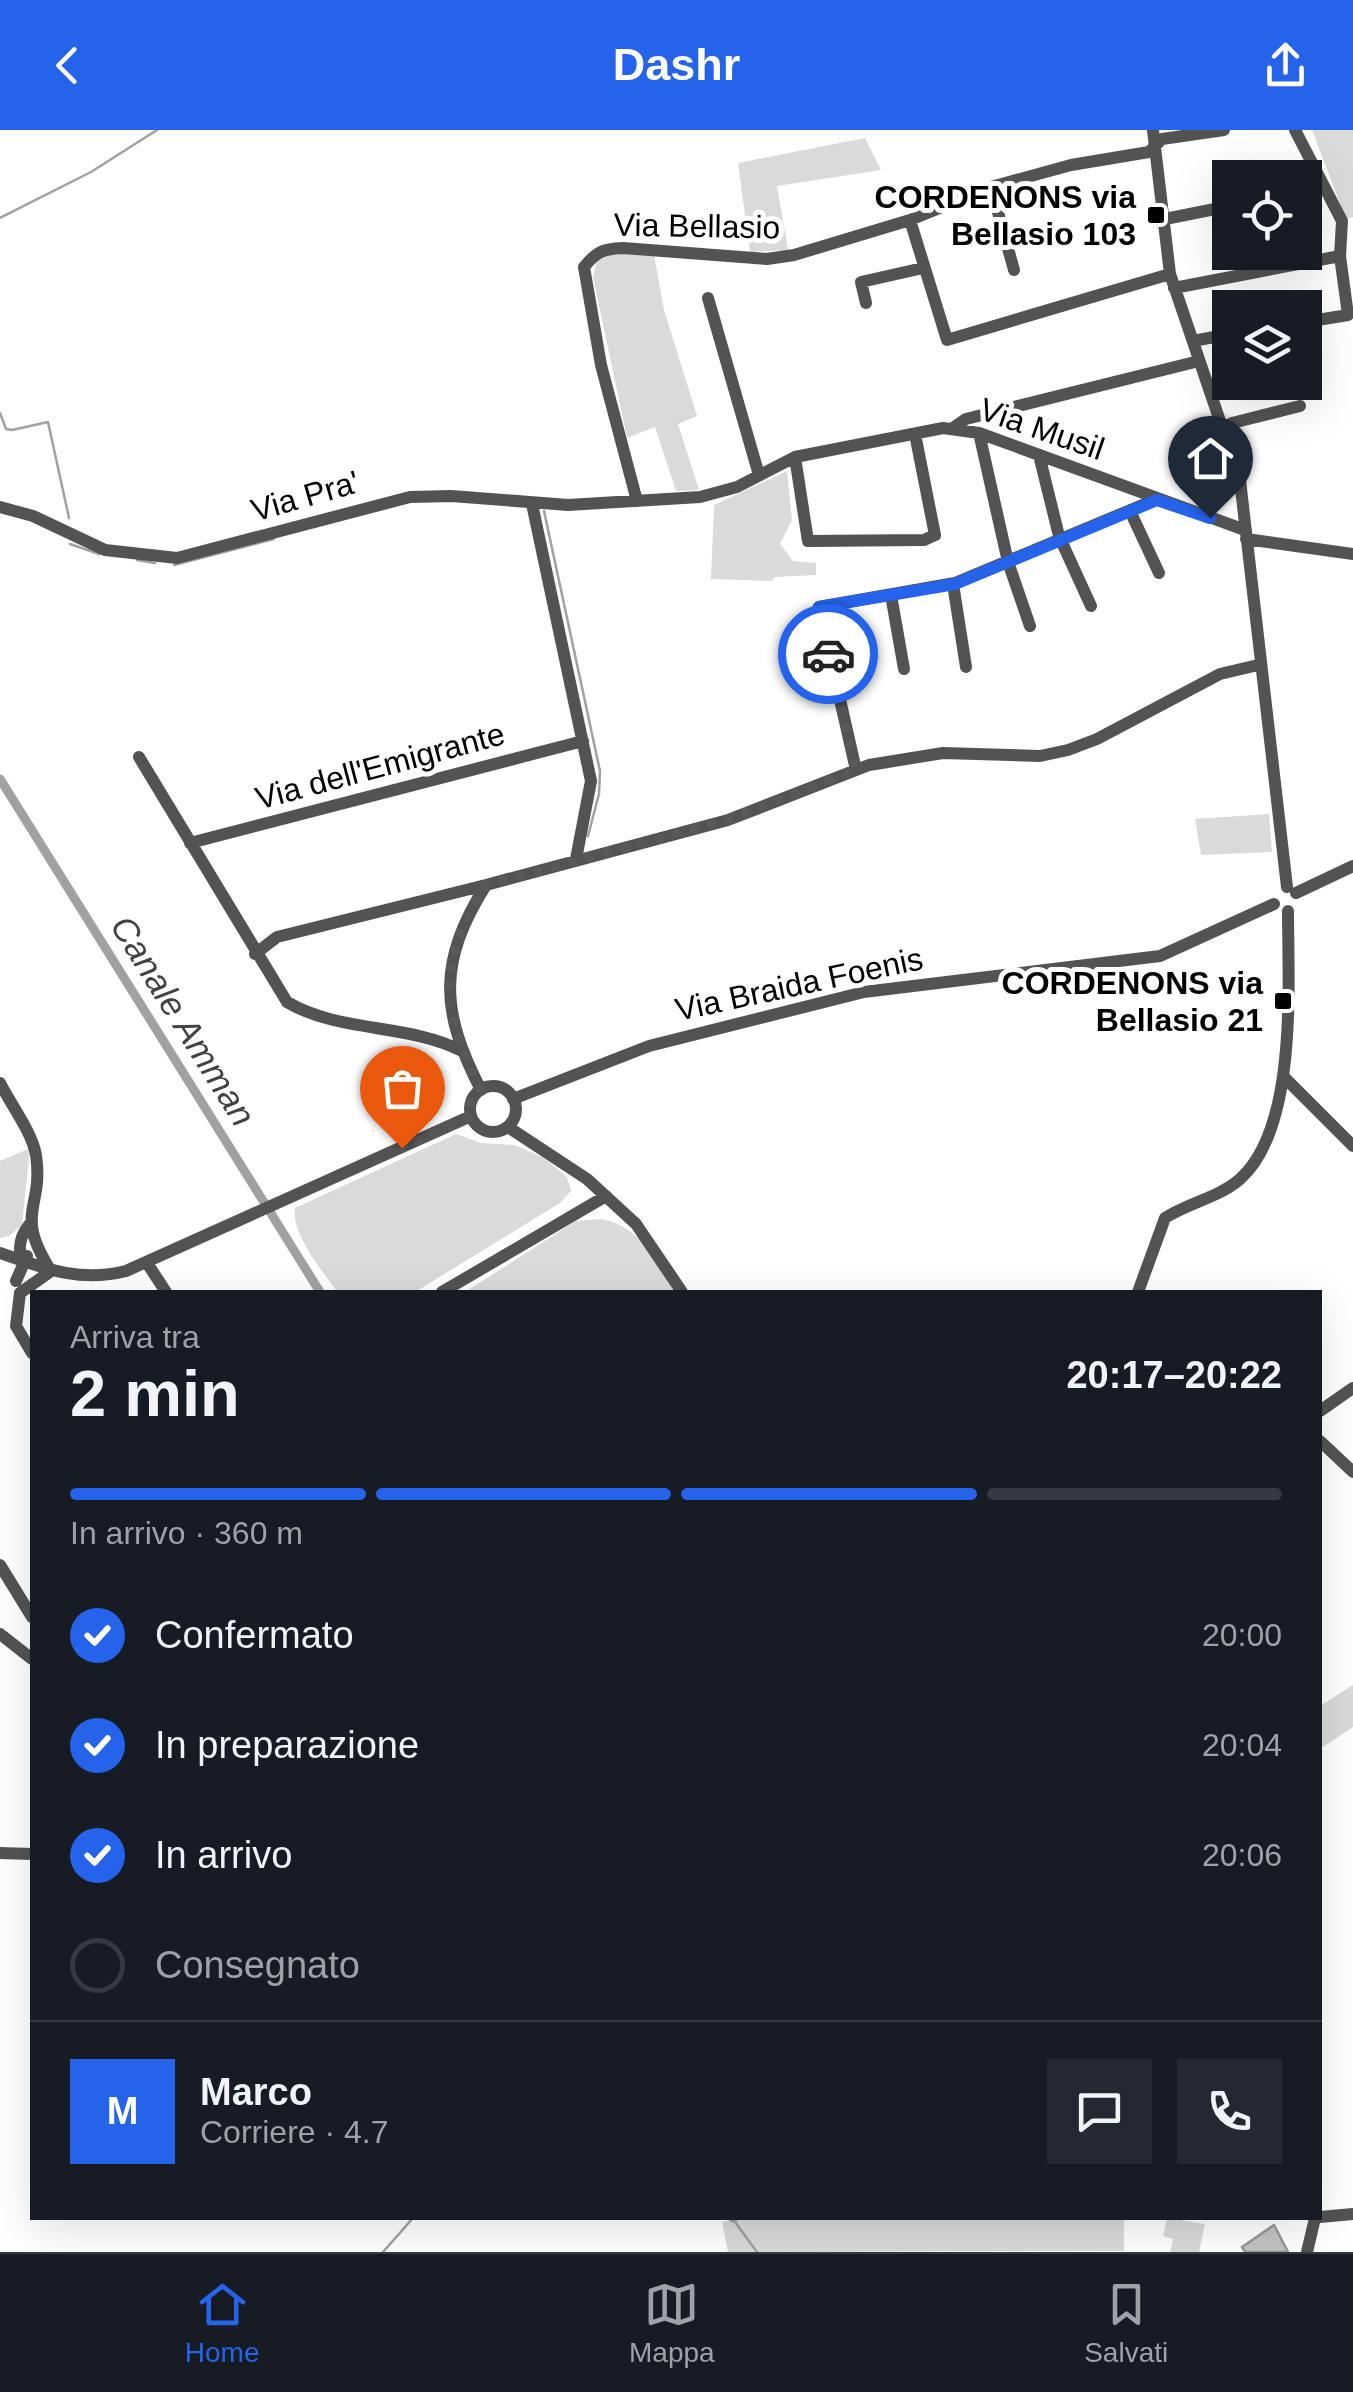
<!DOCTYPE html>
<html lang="it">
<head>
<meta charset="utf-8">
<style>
	body { margin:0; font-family:Arial,sans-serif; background:#242831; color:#f1f3f6; height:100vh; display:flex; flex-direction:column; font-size:38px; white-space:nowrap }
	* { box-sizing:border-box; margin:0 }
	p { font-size:32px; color:#9ea1a6 }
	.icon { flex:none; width:55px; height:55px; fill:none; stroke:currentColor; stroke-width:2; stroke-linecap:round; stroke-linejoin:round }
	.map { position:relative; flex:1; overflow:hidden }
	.details { position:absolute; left:30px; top:1160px; width:1292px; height:930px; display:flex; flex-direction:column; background:#171b24; border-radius:0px; box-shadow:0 10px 40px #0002 }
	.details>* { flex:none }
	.controls { position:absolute; left:1212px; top:30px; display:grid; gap:20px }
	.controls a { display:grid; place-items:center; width:110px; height:110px; border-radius:0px; background:#171b24; box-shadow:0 10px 40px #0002; font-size:50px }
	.pin { position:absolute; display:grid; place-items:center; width:85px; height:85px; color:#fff; margin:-102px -42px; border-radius:50% 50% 50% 0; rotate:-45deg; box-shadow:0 0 10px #0007 }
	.pin .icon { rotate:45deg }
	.courier { position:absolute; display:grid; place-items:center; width:100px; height:100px; margin:-50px; border:8px solid #2563eb; border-radius:50%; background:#fff; color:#222; box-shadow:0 2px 12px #0007 }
	.summary em { font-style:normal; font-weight:700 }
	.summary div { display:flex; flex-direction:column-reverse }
	.summary { display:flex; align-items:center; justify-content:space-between; height:170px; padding:0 40px }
	h1 { font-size:65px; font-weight:700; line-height:75px }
	.bar { display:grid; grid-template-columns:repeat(4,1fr); gap:15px 10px; align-content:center; height:120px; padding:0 40px }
	.bar i { height:12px; border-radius:8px; background:#363941 }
	.bar .on { background:#2563eb }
	.bar p { grid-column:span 4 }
	.line { display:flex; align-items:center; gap:25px; padding:0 40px; border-top:2px solid #363941 }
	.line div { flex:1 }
	.round { display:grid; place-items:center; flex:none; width:105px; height:105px; border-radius:0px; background:#242831 }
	ol { padding:0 40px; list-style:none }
	li { display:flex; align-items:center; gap:30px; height:110px }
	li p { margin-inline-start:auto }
	li .icon { padding:10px; border-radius:50%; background:#2563eb; color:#fff; stroke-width:4 }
	li:last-child { color:#9ea1a6 }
	li i { width:55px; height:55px; border:5px solid #363941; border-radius:50% }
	header { display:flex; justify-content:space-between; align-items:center; height:130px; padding:0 40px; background:#2563eb; color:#fff; font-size:45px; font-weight:700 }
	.menu { display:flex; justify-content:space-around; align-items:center; height:140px; border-top:2px solid #363941; background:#171b24; font-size:28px; color:#9ea1a6 }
	.menu a { display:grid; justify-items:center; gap:5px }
	.menu .on { color:#2563eb }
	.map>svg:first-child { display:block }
</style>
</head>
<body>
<header><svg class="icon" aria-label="back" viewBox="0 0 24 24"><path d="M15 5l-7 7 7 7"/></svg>Dashr<svg class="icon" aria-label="share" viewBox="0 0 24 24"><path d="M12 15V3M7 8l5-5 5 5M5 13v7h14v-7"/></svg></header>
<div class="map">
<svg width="1353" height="2122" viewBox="0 0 1353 2122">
	<rect width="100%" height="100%" fill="#fff"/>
	<path fill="#dadada" d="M1312,0H1353V87L1346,89Z
		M865,8L881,40L777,56L788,120L750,122L738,33Z
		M606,123L654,125L664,180L697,286L678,294L699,360L676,361L655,297L627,308L593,147L598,126Z
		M787,341L792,390L780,414L793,431L816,433V445L776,447L771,451L711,449L714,375Z
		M1269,684L1272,722L1201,725L1195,689Z
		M456,1004L481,1013L515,1015L544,1028L567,1047L571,1061L560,1073L415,1162H337C323,1141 291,1104 295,1078Z
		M30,1018L22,1095L9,1106L0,1108V1031Z
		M600,1089C636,1093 662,1133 680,1162H465L576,1091Z
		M1353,1555V1597L1320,1619V1576Z
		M741,2088H1124V2121L728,2122L722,2092Z
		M1167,2088L1205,2094L1199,2122H1170L1173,2109L1163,2106Z"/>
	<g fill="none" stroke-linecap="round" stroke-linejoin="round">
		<path stroke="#a1a1a1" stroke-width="2.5" d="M0,88L91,42L157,0
			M0,283L6,299L12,300L48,292L69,388
			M544,381L600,641L599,664L588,706
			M70,414L99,424
			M137,430L155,433
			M174,435L274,409
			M732,2088L757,2122
			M383,2122L413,2088"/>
		<path stroke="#a1a1a1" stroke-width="9" d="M0,649L320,1162
			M733,2088H734"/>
	</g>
	<path fill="#c3c3c3" stroke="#979797" stroke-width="2.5" d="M1274,2095L1288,2122H1245L1242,2117Z"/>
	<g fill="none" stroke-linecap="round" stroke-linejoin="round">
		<path stroke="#535353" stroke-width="12" d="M1153,0L1170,144L1240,350L1287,757
			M1295,0L1342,91L1340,126L1348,185L1305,192
			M991,57L1014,140
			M1305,60L1324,56
			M1165,89L1230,76
			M910,90L947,210L1170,144
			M1174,158L1340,126
			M708,168L759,345
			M866,173L861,152L923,138
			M1193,211L1230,204
			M953,298L966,289L1199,231
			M1223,298L1232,293L1300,276
			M979,303L1008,432L1030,496
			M1039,325L1059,406L1091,476
			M795,327L808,411L924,410L935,405L915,304
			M637,371L601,235L584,137C597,121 603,119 623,118L767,129L794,125L910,90L991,57L1071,35L1149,22L1162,9L1224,0
			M532,374L591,651L576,729
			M0,377L33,386L105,420L177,428L410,367L451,366L568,375L700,367L737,357L795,327L943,298L979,303L1245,400
			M1130,381L1159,443
			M1246,409L1353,424
			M953,454L966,537
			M891,465L904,539
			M139,627L287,872C339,903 407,893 462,921
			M856,640L819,477L955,453L1157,369
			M190,713L583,611
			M1296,763L1353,736
			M255,824L277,807L486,755
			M1285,948L1353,1016
			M0,953C11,975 32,1002 36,1025C44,1080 13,1081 51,1141L20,1163L16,1196L32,1223
			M470 979a23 23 0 1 1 46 0a23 23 0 1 1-46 0Z
			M481,960C440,881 438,831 486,755L728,690L869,635L943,623L1040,626L1068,620L1097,609L1220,544L1258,535
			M513,969L649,916L864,862L1160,826L1274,774
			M508,997L587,1049L636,1094L682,1162
			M0,1123C43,1138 80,1153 126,1141L471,986
			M147,1133L166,1162
			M24,1134C17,1120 19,1108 29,1095
			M16,1151L27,1126
			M442,1162L606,1066
			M1138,1162L1165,1088C1188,1073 1220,1067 1240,1049C1298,998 1288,852 1288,781
			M1320,1281L1353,1258
			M1320,1311L1353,1342
			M0,1435L32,1487
			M0,1504L32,1529
			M0,1723L32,1724
			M1320,2087L1353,2084
			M1307,2122L1315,2088"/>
	</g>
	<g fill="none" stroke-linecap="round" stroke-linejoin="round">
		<path stroke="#595959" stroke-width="10" stroke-dasharray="0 18" d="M402,1018L471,986V971L481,960C439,878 437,833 486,755L728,690L856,640L828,524"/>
		<path stroke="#2563eb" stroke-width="12" d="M828,524L819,477L955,454L1157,370L1210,388"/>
	</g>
	<g fill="#000" stroke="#fff" stroke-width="4">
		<rect x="1146" y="75" width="20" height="20" rx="5"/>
		<rect x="1273" y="861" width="20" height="20" rx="5"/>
	</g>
	<g text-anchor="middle" stroke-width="10" stroke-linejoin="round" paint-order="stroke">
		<g font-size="32" font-weight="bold" fill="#000" stroke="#fff" text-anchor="end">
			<text x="1136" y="78">CORDENONS via<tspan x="1136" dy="37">Bellasio 103</tspan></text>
			<text x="1263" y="864">CORDENONS via<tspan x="1263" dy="37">Bellasio 21</tspan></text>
		</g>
		<g font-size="32" fill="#000" stroke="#fff">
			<text transform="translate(697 96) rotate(1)" y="11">Via Bellasio</text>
			<text transform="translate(1042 299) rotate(19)" y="11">Via Musil</text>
			<text transform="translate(305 366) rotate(-16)" y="11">Via Pra'</text>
			<text transform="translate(380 636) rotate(-15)" y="11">Via dell'Emigrante</text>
			<text transform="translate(799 854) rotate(-12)" y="11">Via Braida Foenis</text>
		</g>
		<g font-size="35" font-style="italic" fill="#424242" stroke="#fff">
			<text transform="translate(183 891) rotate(58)" y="12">Canale Amman</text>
		</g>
	</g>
</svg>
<div class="controls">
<a><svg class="icon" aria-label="locate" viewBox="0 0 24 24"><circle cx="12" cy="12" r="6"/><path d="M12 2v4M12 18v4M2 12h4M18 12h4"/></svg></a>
<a><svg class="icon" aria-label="layers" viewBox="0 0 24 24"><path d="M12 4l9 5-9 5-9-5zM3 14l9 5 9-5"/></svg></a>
</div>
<div class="pin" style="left:402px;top:1018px;background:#ea580c"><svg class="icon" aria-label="bag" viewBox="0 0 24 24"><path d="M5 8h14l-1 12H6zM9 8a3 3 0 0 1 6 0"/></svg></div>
<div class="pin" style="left:1210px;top:388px;background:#1f2937"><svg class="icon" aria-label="home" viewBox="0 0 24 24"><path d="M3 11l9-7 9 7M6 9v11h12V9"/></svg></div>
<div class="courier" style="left:828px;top:524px"><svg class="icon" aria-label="car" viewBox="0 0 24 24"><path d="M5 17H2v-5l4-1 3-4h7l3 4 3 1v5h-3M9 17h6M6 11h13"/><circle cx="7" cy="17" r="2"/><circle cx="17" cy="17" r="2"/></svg></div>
<section class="details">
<div class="summary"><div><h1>2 min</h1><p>Arriva tra</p></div><em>20:17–20:22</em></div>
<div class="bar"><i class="on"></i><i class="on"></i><i class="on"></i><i></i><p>In arrivo · 360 m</p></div>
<ol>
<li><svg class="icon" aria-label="check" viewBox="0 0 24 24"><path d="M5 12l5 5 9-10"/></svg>Confermato<p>20:00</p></li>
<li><svg class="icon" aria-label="check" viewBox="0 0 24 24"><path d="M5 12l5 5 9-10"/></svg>In preparazione<p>20:04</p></li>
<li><svg class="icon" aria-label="check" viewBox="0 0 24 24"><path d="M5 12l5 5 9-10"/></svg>In arrivo<p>20:06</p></li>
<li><i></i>Consegnato</li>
</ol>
<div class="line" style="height:180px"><b class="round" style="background:#2563eb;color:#fff">M</b><div><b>Marco</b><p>Corriere · 4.7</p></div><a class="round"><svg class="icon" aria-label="chat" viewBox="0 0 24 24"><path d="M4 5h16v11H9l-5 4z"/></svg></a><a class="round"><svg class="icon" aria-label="phone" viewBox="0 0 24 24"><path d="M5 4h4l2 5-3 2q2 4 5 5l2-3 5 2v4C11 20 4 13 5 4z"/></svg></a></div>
</section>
</div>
<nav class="menu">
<a class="on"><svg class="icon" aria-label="home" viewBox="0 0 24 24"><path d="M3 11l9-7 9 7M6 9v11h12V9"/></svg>Home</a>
<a><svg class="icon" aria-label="map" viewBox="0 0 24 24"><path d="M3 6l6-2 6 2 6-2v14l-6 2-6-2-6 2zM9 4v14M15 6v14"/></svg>Mappa</a>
<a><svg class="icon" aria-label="saved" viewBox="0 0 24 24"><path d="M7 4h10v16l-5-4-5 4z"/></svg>Salvati</a>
</nav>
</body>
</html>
